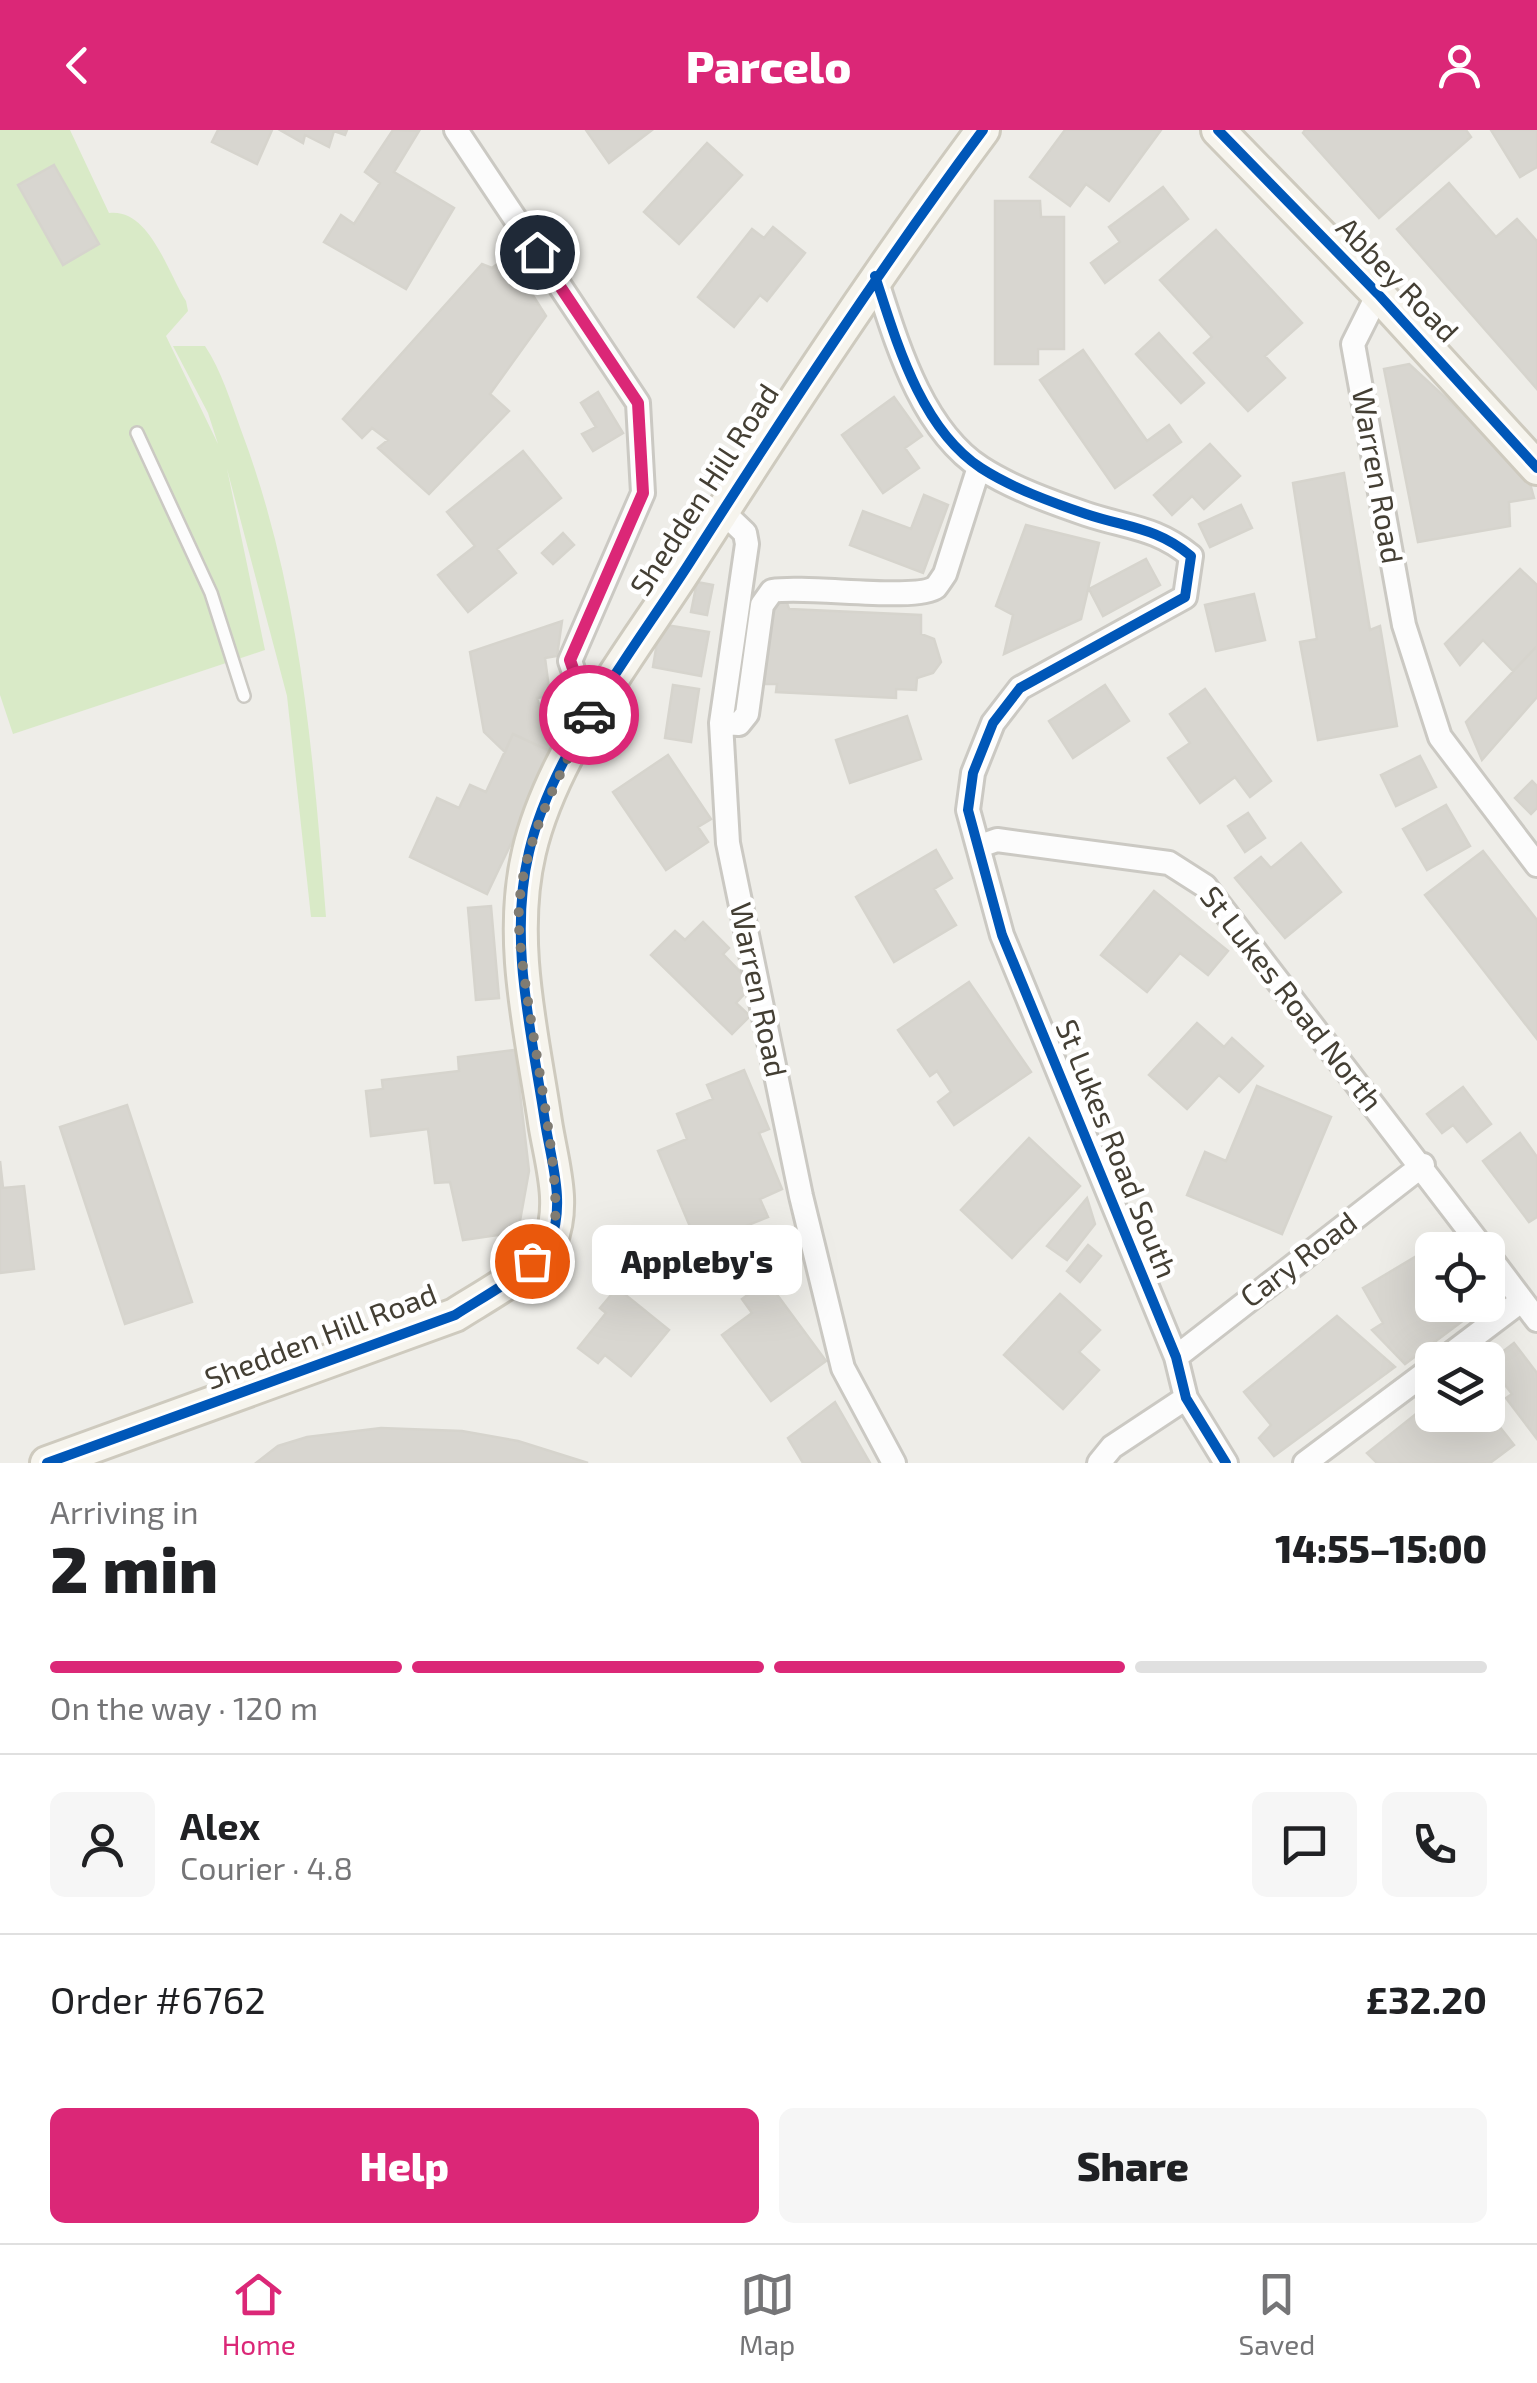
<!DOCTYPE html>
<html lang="en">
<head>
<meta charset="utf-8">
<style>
	body { margin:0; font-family:"Exo 2",sans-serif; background:#f6f6f6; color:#202124; height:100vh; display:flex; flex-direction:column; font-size:38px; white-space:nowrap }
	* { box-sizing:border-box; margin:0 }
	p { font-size:32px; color:#757577 }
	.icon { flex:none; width:55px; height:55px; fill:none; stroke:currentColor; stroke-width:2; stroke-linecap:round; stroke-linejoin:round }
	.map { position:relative; height:1333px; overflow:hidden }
	.sheet { display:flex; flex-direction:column; background:#fff; flex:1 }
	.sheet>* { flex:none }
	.tools { position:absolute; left:1415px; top:1102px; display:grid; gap:20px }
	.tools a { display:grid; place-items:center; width:90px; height:90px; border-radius:15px; background:#fff; box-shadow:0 10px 40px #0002; font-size:50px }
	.pin { position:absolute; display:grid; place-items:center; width:85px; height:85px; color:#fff; margin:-42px; border:5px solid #fff; border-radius:50%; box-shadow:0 2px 10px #0007 }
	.courier { position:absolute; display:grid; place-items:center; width:100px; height:100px; margin:-50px; border:8px solid #db2777; border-radius:50%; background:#fff; color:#222; box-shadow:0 2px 12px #0007 }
	.bubble { position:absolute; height:70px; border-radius:15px; background:#fff; box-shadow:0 10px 40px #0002; font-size:32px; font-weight:800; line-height:70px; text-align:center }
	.headline em { font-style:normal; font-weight:800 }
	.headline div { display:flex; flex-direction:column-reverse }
	.headline { display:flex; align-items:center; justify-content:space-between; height:170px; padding:0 50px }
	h1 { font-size:65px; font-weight:800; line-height:75px }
	.bar { display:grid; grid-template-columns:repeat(4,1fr); gap:15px 10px; align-content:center; height:120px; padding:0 50px }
	.bar i { height:12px; border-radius:8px; background:#e0e0e0 }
	.bar .active { background:#db2777 }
	.bar p { grid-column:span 4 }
	.line { display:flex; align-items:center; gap:25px; padding:0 50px; border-top:2px solid #e0e0e0 }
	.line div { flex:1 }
	.round { display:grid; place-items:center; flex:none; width:105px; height:105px; border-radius:15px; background:#f6f6f6 }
	.button { display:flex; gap:20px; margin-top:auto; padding:20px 50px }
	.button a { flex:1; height:115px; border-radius:15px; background:#db2777; color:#fff; font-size:40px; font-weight:800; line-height:115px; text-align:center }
	.button a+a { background:#f6f6f6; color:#202124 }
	header { display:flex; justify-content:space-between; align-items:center; height:130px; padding:0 50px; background:#db2777; color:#fff; font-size:45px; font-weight:800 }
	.tabs { display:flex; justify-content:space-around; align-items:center; height:140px; border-top:2px solid #e0e0e0; background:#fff; font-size:28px; color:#757577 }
	.tabs a { display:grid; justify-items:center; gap:5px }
	.tabs .active { color:#db2777 }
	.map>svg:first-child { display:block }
</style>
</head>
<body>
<header><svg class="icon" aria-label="back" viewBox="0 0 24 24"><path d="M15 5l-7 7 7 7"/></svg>Parcelo<svg class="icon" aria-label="person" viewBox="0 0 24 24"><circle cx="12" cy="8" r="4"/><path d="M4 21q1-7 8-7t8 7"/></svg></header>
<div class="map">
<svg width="1537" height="1333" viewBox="0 0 1537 1333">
	<rect width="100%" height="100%" fill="#eeede8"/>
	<path fill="#d9eac7" d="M0,0H70L109,83C150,78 168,144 186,171L188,181L166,206L218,314L208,283L173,216H205C221,240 231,272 241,300C300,456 313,622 326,787H311L287,566L227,339L265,520L13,604L0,565Z"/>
	<path fill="#d8d6d0" stroke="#d6d4cd" stroke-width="2.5" d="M218,0H272L257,34L212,12Z
		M280,0H347L345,5L334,1L329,17L305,5L303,13Z
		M393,0L419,1L394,42L454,78L406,159L324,112L341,85L354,94L380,53L365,42Z
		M586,0H652L609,33Z
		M1065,0H1161L1109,71L1086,54L1070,76L1030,47Z
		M1305,0H1466L1471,7L1379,88L1303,3Z
		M1491,0H1537V37L1520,47Z
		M707,13L742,45L679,114L644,82Z
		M54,35L99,114L63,135L18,55Z
		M1449,53L1496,107L1517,89L1537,111V259L1397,99Z
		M1163,57L1188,89L1105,153L1091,133L1120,112L1109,97Z
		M995,71H1040L1041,87H1064V219H1038V234H995Z
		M773,97L805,123L767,171L760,165L734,197L698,167L752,99L764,108Z
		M1216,100L1302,193L1265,226L1285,248L1248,281L1194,223L1212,207L1160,150Z
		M508,126L546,186L490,264L509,281L429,364L378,318L388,310L372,298L362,308L343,289L482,134L492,138Z
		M1159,203L1204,253L1181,273L1136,224Z
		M1083,220L1147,311L1169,295L1181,312L1115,358L1040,250Z
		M1409,234L1527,343L1534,368L1509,372L1510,396L1418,412L1384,239Z
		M598,262L623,303L593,321L582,304L596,297L581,273Z
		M894,267L922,306L905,318L919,338L883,363L842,305Z
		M1210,314L1240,346L1204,379L1192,366L1172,385L1154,365Z
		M523,321L561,368L497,419L516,443L468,482L438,445L475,416L447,382Z
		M1344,343L1370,500L1380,496L1397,596L1318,610L1300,512L1317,509L1293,353Z
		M924,365L948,375L923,443L850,415L863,381L911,399Z
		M1241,375L1252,398L1210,417L1199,394Z
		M1026,395L1099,413L1081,489L1004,524L1013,485L996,476Z
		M563,403L574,415L553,434L542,423Z
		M1146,429L1160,455L1103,486L1089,459Z
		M1520,439L1537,455V516L1513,541L1483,510L1460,535L1445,514Z
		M697,452L713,455L707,485L691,482Z
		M1254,464L1265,510L1216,521L1205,475Z
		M774,470H786L789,479L921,485V504L934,509L941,532L933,543L917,548L916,560L896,559V568L776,562L777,554H764L768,476Z
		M562,491L557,526L545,528L550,566L537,568L554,623L513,604L505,622L484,602L470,522Z
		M660,494L709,502L701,546L653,537Z
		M1537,516V567L1482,630L1466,592Z
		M673,555L699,559L691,612L665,608Z
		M1105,555L1129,591L1073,628L1049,591Z
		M1205,559L1271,651L1250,667L1235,647L1200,673L1168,628L1190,613L1170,584Z
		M907,586L921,629L850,653L836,610Z
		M513,604L554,623L487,764L410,727L437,668L459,678L470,655L486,662Z
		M668,625L711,689L698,697L708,712L666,740L613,662Z
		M1420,626L1436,657L1396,676L1381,645Z
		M1532,651L1537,656V678L1531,684L1515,668Z
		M1446,675L1470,716L1427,740L1403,699Z
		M1248,683L1265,708L1245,722L1228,696Z
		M1301,713L1341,762L1285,808L1235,748L1261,727L1271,738Z
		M936,720L952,748L934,759L956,795L894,832L856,767Z
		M1483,721L1537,790V909L1425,765Z
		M1154,761L1228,821L1208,845L1180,823L1147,862L1101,825Z
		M491,776L499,868L476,870L468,778Z
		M703,792L729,818L723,824L753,855L736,873L750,886L732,904L651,825L675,801L685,810Z
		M969,852L1031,942L954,995L938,972L951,962L937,941L930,946L898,900Z
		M1197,893L1224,917L1232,908L1263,936L1239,962L1219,945L1187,979L1149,945Z
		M515,920L529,1041L518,1102L463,1110L450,1052L435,1053L428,999L371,1006L366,961L383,959L382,950L459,941L458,927Z
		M744,940L769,999L759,1003L782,1059L760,1069L768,1087L721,1106L728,1123L705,1132L658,1021L687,1009L677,984L713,969L707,955Z
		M1257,956L1331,987L1282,1104L1187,1065L1205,1022L1226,1031Z
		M1463,957L1491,994L1467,1012L1453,995L1442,1003L1427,984Z
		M127,975L192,1172L125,1194L60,997Z
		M1520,1003L1537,1027V1087L1529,1092L1483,1031Z
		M1029,1008L1080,1056L1012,1128L961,1080Z
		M0,1031L3,1058L24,1056L34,1139L0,1143Z
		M1087,1068L1095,1094L1067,1130L1047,1116Z
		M1455,1103L1466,1120H1432V1175H1484L1405,1234L1372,1200L1383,1193L1363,1158Z
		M1088,1115L1101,1126L1080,1152L1067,1141Z
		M767,1151L826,1231L771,1271L722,1205L752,1183L742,1169Z
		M617,1158L669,1200L631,1246L605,1225L598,1233L578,1218L606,1183L600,1178Z
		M1060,1164L1100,1200L1079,1222L1099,1240L1063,1279L1004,1225Z
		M1337,1186L1395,1237L1274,1326L1259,1308L1271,1295L1244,1262Z
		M1514,1213L1537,1243V1309L1506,1268L1512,1264L1488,1233Z
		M1432,1271V1285L1488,1282L1514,1315L1490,1333H1377L1367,1323Z
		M835,1272L870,1333H803L788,1308Z
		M381,1298L462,1301L518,1311L588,1333H256L278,1316L307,1307Z"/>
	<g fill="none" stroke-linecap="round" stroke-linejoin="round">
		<g stroke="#cbc9c3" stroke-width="16">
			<path id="lane" d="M137,303L211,463L244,566"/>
		</g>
		<g stroke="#cbc9c3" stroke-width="28">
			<path id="street" d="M456,0L638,273L643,363L570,531L589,584
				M875,146C896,210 920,298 981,338C1012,358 1051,372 1086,384C1128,398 1156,397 1191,426L1185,467L1020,558L993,593L973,643L968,680L1002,805L1176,1227L1186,1268L1226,1333
				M1378,164L1353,214L1404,495L1440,607L1537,735
				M721,380L745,403L747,414L721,593L728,713L801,1066L843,1238L894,1333
				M721,593L739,594L747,584L762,475L772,461C806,455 917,472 936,457C937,456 945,444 945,444L979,337
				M980,716L997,710L1169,733L1205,756L1484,1120
				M1488,1125L1537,1190
				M1176,1227L1423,1035
				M1443,1230L1521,1171
				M1099,1333L1112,1317L1186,1268
				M1305,1333L1432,1238"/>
		</g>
		<g stroke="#cecabe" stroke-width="38">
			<path id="secondary" d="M1218,0L1378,164L1537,338
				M47,1333L455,1185C479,1169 539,1138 550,1112C566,1074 551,1031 545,992C532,904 508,811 529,722C552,622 635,518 690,432C784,285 879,140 983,0"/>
		</g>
		<use href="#lane" stroke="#fcfcfc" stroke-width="11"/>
		<use href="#street" stroke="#fcfcfc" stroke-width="22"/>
		<use href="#secondary" stroke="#f6f4ed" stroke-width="32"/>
		<g stroke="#fff" stroke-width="16">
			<path id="cycleway" d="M1218,0L1378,164L1537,338
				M875,146C896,210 920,298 981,338C1012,358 1051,372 1086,384C1128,398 1156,397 1191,426L1185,467L1020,558L993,593L973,643L968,680L1002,805L1176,1227L1186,1268L1226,1333
				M47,1333L455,1185C479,1169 539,1138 550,1112C566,1074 551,1031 545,992C532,904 508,811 529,722C552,622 635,518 690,432C784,285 879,140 983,0"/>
		</g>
		<use href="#cycleway" stroke="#0057b8" stroke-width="10"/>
	</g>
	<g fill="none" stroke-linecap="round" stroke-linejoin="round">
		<path stroke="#807c73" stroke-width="10" stroke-dasharray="0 18" d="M532,1131C536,1126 545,1121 549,1116C575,1074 514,846 519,777C524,708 560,646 589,585"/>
		<path stroke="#db2777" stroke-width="12" d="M537,122L638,273L643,363L570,530L589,585"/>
	</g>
	<g text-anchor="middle" stroke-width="9" stroke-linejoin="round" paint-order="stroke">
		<g font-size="30" fill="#443f34" stroke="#fff">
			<text transform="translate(1397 150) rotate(46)" y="10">Abbey Road</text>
			<text transform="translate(1377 346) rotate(80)" y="10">Warren Road</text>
			<text transform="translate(705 360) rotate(-57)" y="10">Shedden Hill Road</text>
			<text transform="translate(758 860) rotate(78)" y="10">Warren Road</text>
			<text transform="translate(1291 869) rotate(52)" y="10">St Lukes Road North</text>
			<text transform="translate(1116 1019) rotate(68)" y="10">St Lukes Road South</text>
			<text transform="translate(1299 1130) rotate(-37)" y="10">Cary Road</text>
			<text transform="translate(321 1207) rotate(-21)" y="10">Shedden Hill Road</text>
		</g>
	</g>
</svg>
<div class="tools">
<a><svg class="icon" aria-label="locate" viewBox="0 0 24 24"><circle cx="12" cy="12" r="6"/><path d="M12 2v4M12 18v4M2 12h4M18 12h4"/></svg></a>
<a><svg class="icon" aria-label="layers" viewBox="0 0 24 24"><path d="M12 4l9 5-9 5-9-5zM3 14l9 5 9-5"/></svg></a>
</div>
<div class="pin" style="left:532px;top:1131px;background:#ea580c"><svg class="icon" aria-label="bag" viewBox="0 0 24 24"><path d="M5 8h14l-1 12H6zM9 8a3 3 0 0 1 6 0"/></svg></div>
<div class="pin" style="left:537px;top:122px;background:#1f2937"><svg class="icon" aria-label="home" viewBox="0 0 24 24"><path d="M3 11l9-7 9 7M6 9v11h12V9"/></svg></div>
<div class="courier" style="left:589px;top:585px"><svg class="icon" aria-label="car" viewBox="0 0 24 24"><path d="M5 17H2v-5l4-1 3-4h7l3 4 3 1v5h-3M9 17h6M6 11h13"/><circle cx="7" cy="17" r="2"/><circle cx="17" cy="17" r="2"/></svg></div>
<div class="bubble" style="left:592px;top:1095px;width:210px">Appleby's</div>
</div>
<section class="sheet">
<div class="headline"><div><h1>2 min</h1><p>Arriving in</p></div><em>14:55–15:00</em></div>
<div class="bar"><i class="active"></i><i class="active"></i><i class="active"></i><i></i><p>On the way · 120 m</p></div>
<div class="line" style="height:180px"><a class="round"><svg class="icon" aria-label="person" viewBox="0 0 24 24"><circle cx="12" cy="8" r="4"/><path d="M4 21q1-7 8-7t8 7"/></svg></a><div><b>Alex</b><p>Courier · 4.8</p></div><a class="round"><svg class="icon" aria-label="chat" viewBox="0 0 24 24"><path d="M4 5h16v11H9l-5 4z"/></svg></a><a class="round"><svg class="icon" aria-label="phone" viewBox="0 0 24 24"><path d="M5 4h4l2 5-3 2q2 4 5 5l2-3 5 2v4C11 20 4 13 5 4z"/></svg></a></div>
<div class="line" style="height:130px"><div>Order #6762</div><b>£32.20</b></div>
<div class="button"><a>Help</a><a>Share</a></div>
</section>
<nav class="tabs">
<a class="active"><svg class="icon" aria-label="home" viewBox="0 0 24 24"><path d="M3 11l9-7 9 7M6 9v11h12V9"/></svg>Home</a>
<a><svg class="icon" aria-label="map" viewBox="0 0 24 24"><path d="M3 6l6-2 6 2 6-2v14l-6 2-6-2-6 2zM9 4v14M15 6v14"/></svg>Map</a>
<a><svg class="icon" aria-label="saved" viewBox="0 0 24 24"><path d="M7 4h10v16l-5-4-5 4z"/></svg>Saved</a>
</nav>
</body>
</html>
